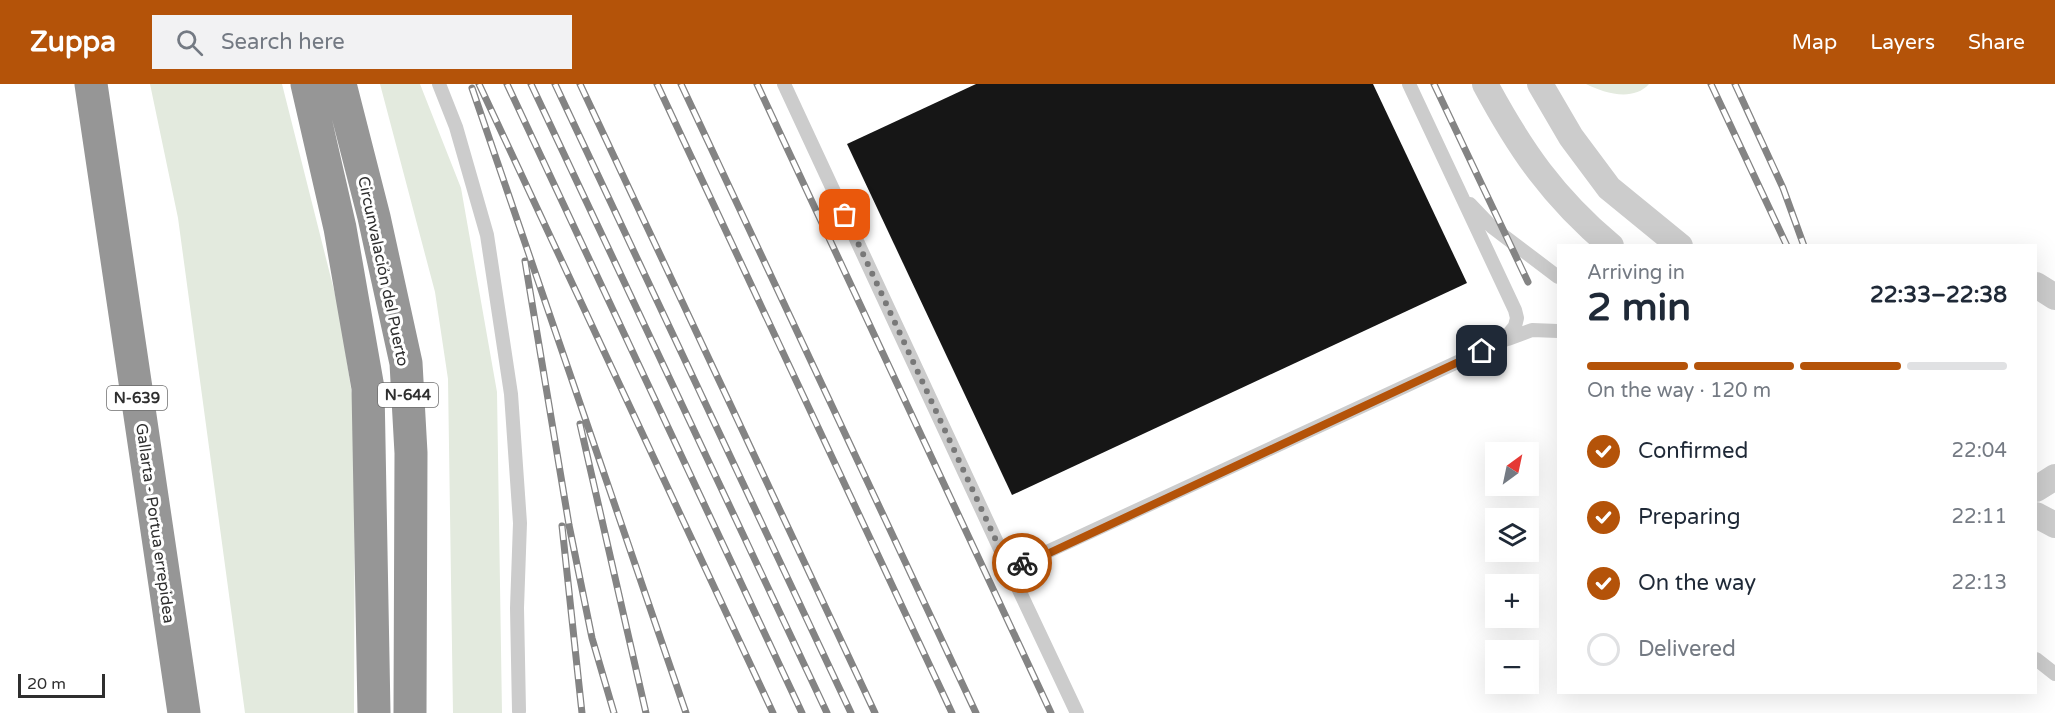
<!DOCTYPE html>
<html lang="en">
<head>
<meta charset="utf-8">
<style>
	body { margin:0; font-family:"Varela Round",sans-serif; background:#f2f2f3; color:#1f2937; height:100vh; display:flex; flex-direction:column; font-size:22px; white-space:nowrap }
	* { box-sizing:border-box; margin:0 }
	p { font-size:20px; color:#747a83 }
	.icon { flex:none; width:33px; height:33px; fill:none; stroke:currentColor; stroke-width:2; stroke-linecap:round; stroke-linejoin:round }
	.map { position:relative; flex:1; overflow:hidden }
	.drawer { position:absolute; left:1557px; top:160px; width:480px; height:450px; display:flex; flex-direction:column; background:#fff; border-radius:0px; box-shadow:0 6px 24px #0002 }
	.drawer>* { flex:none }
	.needle { width:39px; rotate:33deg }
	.fabs { position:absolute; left:1485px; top:358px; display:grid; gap:12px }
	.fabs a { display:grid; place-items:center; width:54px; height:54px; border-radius:0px; background:#fff; box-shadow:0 6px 24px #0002; font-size:30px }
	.scale { position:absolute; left:18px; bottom:15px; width:87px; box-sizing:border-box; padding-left:6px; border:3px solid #2f2f2f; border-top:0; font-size:16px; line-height:21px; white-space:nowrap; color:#2f2f2f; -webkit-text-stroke:4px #fff; paint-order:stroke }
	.pin { position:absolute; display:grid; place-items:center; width:51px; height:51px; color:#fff; margin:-26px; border-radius:12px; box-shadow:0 3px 9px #0006 }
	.courier { position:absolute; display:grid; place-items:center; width:60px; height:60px; margin:-30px; border:4px solid #b45309; border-radius:50%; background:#fff; color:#222; box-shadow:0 2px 8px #0007 }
	.summary em { font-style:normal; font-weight:800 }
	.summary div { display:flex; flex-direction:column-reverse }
	.summary { display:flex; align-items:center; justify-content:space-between; height:102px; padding:0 30px }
	h1 { font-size:39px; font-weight:800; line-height:45px }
	.bar { display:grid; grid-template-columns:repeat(4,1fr); gap:9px 6px; align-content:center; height:72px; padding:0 30px }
	.bar i { height:8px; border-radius:4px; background:#e0e1e3 }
	.bar .on { background:#b45309 }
	.bar p { grid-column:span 4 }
	ol { padding:0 30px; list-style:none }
	li { display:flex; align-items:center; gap:18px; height:66px }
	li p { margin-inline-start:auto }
	li .icon { padding:6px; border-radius:50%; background:#b45309; color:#fff; stroke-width:4 }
	li:last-child { color:#747a83 }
	li i { width:33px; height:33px; border:3px solid #e0e1e3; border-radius:50% }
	header { display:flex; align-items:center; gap:36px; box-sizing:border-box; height:84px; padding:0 30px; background:#b45309; color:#fff }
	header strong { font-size:28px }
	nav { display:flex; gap:33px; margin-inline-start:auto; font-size:21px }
	.search { width:420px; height:54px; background:#f2f2f3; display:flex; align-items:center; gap:15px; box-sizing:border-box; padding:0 21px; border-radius:0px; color:#747a83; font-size:22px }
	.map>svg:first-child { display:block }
</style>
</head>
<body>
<header>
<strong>Zuppa</strong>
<div class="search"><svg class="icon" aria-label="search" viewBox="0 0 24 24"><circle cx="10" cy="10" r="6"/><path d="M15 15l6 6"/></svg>Search here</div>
<nav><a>Map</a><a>Layers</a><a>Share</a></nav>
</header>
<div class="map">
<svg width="2055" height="629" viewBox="0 0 2055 629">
	<rect width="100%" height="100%" fill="#fff"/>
	<path fill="#e3eade" d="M150,0H282L339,226L355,330L354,629H245L178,134Z
		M380,0H420L461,104L497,308L502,629H453L448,295L435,208Z
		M1586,0H1649C1633,18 1604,9 1586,0Z"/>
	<path fill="#161616" d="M976,0H1373L1467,199L1012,411L847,60Z"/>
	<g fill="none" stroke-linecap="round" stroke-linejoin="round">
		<path stroke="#ccc" stroke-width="14" d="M439,0L456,43L487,151L511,310L520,439L517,524L519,627
			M784,0L1000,465L1007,472L1023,479L1503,257L1515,242L1517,234L1515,226L1409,0
			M1470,120L1492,143L1558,193
			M1508,255L1532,246L1558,247
			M1002,470L1077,629
			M2036,575L2055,590"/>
		<path stroke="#ccc" stroke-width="26" d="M1485,0C1521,67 1553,113 1611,162
			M1540,0L1571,53L1609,104L1680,162
			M2036,201L2055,213
			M2036,405L2055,393
			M2036,431L2055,441"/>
		<path stroke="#969696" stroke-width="33" d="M91,0L184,629
			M307,0L340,144L368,304L374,629
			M340,0L374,133L406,279L411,369L410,629"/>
		<g stroke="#848484" stroke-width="7">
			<path id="rail" d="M479,0L773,629
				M507,0L802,629
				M531,0L827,629
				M555,0L851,629
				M580,0L875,629
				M657,0L952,629
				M681,0L976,629
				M757,0L1051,629
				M1434,0L1528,198
				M1711,0L1787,162
				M1735,0L1783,104L1804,162
				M472,4L686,629
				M525,177L569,441L592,554L614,629
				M580,340L646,629
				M562,442L582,629"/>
		</g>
		<use href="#rail" stroke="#fff" stroke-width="4.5" stroke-dasharray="14" stroke-linecap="butt"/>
	</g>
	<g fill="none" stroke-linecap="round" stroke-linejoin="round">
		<path stroke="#787878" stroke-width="6" stroke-dasharray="0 10.8" d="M845,131L1000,465L1007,472L1022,479"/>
		<path stroke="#b45309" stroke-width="8" d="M1022,479L1030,478L1482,267"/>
	</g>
	<g text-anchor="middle" stroke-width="6" stroke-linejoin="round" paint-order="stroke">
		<g fill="#fff" stroke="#6d6d6d" stroke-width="1.5">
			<rect x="378" y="299" width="60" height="24" rx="4.5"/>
			<rect x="107" y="302" width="60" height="24" rx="4.5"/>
		</g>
		<g font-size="15" font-weight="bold" fill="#2f2f2f">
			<text x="408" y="316">N-644</text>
			<text x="137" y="319">N-639</text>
		</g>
		<g font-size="16" fill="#2f2f2f" stroke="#fff">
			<text transform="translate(384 187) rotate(78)" y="6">Circunvalación del Puerto</text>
			<text transform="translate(156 439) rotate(82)" y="6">Gallarta - Portua errepidea</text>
		</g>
	</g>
</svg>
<div class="fabs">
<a><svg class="needle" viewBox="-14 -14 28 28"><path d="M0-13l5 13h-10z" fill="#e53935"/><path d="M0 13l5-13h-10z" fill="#747a83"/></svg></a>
<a><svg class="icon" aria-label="layers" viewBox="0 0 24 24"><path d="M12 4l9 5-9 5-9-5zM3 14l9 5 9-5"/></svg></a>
<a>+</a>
<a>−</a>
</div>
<div class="scale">20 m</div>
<div class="pin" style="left:845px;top:131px;background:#ea580c"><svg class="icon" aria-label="bag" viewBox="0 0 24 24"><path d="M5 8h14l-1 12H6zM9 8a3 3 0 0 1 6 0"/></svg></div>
<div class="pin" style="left:1482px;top:267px;background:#1f2937"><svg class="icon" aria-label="home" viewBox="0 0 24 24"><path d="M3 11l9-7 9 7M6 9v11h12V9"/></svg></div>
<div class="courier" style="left:1022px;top:479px"><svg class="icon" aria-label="bike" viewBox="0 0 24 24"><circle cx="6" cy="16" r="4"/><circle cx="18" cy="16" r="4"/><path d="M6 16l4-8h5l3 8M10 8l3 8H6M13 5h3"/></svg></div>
<section class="drawer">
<div class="summary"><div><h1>2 min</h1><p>Arriving in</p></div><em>22:33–22:38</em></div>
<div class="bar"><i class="on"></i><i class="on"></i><i class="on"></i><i></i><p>On the way · 120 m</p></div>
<ol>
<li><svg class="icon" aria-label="check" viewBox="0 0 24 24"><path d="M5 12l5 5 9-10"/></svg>Confirmed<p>22:04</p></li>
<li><svg class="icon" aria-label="check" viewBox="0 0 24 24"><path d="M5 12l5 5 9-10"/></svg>Preparing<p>22:11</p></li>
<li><svg class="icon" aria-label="check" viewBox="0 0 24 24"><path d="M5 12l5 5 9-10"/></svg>On the way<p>22:13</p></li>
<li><i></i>Delivered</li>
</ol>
</section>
</div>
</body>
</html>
